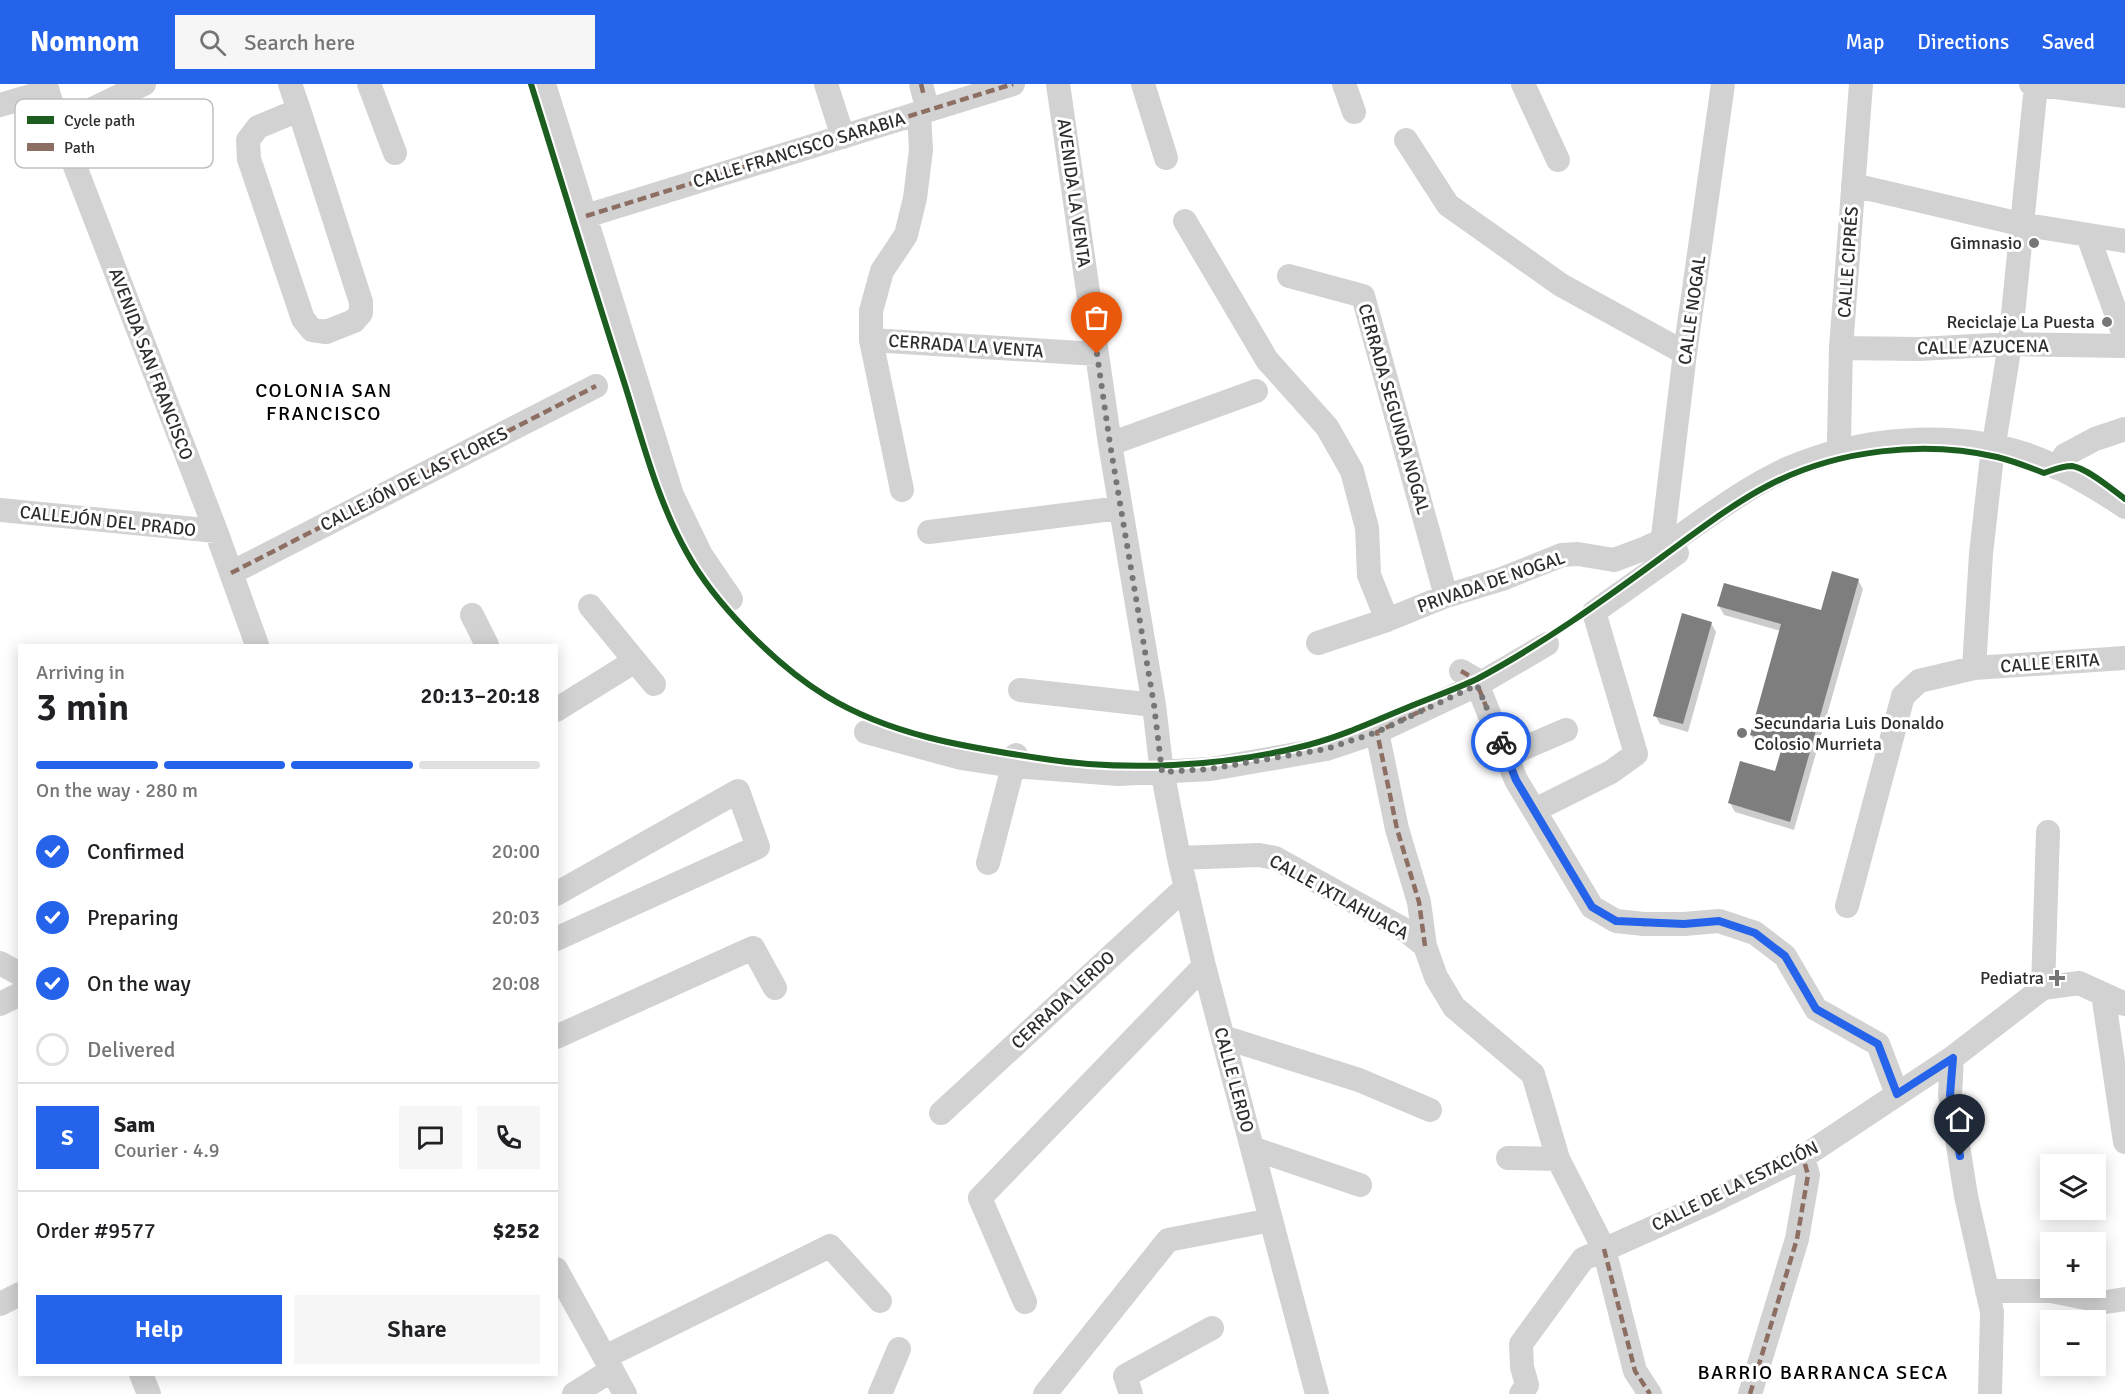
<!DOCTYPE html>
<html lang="en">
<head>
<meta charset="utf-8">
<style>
	body { margin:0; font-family:Signika,sans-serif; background:#f6f6f6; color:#202124; height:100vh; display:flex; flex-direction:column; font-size:22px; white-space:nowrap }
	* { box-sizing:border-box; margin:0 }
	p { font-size:20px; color:#757577 }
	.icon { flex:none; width:33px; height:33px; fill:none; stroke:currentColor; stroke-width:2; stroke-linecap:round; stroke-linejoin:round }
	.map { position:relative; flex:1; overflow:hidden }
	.side { position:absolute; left:18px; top:560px; width:540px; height:732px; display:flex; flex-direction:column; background:#fff; border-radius:0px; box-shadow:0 3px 15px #0003 }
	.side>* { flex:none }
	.tools { position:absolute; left:2040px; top:1070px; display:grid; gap:12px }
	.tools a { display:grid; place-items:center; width:66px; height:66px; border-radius:0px; background:#fff; box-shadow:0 3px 15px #0003; font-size:30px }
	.pin { position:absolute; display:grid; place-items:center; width:51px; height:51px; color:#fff; margin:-62px -26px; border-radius:50% 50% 50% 0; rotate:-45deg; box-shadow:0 0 6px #0007 }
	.pin .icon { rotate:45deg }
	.courier { position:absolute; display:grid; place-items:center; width:60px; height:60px; margin:-30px; border:4px solid #2563eb; border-radius:50%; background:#fff; color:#222; box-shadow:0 2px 8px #0007 }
	.headline em { font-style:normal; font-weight:600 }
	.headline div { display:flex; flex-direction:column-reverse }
	.headline { display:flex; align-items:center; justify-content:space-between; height:102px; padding:0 18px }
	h1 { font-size:39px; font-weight:600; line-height:45px }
	.bar { display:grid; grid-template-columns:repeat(4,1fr); gap:9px 6px; align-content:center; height:72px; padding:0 18px }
	.bar i { height:8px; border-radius:4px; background:#e0e0e0 }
	.bar .selected { background:#2563eb }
	.bar p { grid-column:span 4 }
	.line { display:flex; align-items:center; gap:15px; padding:0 18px; border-top:2px solid #e0e0e0 }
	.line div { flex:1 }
	.round { display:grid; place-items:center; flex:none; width:63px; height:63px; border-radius:0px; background:#f6f6f6 }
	ol { padding:0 18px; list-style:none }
	li { display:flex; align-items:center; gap:18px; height:66px }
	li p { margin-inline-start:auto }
	li .icon { padding:6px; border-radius:50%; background:#2563eb; color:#fff; stroke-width:4 }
	li:last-child { color:#757577 }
	li i { width:33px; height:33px; border:3px solid #e0e0e0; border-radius:50% }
	.cta { display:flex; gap:12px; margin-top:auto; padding:12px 18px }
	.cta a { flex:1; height:69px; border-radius:0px; background:#2563eb; color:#fff; font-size:24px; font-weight:600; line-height:69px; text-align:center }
	.cta a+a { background:#f6f6f6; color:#202124 }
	header { display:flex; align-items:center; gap:36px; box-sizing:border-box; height:84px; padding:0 30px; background:#2563eb; color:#fff }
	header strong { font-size:28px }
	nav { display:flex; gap:33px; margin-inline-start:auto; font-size:21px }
	.search { width:420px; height:54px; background:#f6f6f6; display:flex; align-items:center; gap:15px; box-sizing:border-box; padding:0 21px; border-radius:0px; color:#757577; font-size:22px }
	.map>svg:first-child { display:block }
</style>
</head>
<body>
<header>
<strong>Nomnom</strong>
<div class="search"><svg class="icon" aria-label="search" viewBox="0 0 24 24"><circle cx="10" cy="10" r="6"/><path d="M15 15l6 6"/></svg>Search here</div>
<nav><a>Map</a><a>Directions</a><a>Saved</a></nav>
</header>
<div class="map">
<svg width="2125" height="1310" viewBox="0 0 2125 1310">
	<rect width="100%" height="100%" fill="#fff"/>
	<path fill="#0003" d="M1858,496L1863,505L1794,746L1735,728L1730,719L1776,689L1782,667L1756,660L1751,651L1781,547L1724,531L1719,522L1822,528Z
		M1711,539L1716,548L1688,648L1660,640L1655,631Z"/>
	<path fill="#7e7e7e" d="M1832,487L1859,495L1790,738L1728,719L1740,677L1775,687L1783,660L1750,651L1781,540L1717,522L1724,499L1821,526Z
		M1682,529L1712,538L1683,640L1653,632Z"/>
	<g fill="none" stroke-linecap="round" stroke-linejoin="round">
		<path stroke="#d2d2d2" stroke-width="24" d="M45,0L59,41L216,447L257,561
			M290,0L299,26L361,218V229L354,237L326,248L312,246L303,235L249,75L248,56L258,43L299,26
			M369,0L395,69
			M544,0L672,411L701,471L731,515
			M826,0L843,53
			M921,0L924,12
			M1058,0L1110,360L1154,621L1161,681L1179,774L1204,882L1317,1310
			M1143,0L1166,74
			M1344,0L1354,28
			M1523,0L1558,76
			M2031,0L2125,12
			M0,21L48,7
			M59,41L144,0
			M1406,56L1448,121L1561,201L1685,269
			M1853,101L2020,140L2125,157
			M586,132L1013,0
			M1185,137L1267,276L1327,343L1352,387L1367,444L1369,491L1387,536
			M2088,152L2125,254
			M1289,192L1363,212L1446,512
			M871,256L1097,270
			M1841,264L1919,265L2010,260L2125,262
			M1839,356L1841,264L1861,0
			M1110,360L1256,307
			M2057,384L2065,371L2095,355L2125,345
			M902,406L871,256V227L882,187L906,151L915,114L921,66L919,29
			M0,426L216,447
			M929,448L1120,424
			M1670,459C1708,433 1746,403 1789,384C1861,353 1950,346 2025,370C2056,380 2098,404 2125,423
			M231,489L596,302
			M590,522L654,600
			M472,531L487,561
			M1318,559L1387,536L1446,512L1502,495L1562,471L1578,470L1614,476L1646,464L1659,458L1663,452L1685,269L1723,0
			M1974,584L1981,470L1992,372L2010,260L2036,1
			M1461,587L1475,595L1516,696L1592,823L1616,837L1644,840H1684L1719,837L1755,849L1785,872L1816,925L1878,960L1897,1010
			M1020,606L1154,621
			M556,626L635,577
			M866,648L961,674L1013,682L1118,690L1211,685L1326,665L1377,648L1477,601L1547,560
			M1377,648L1397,745L1419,818L1425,862
			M1506,672L1566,646
			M1535,726L1611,688L1636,670L1594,528L1677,469
			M1179,774L1259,771L1275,774L1405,846L1425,862L1436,893L1454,923L1533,990L1558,1075L1604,1165L1635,1287L1650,1310
			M988,779L1016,671
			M556,810L738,707L758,763L556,855
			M1847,822L1903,612L1919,597L1974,584L2125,574
			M0,879L20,890
			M2043,904L2048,748
			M2103,910L2125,1058
			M0,920L20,910
			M556,953L753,864L775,904
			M1223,953L1359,996L1430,1026
			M1952,974L1950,1011L1966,1112L1992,1228L1990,1310
			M941,1029L1186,803
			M1252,1064L1360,1101
			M1508,1074L1558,1075
			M556,1185L625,1310
			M1987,1207H2051L2106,1218L2125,1215
			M1025,1218L980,1114L1204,882
			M0,1220L20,1210
			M605,1273L830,1162L880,1217
			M141,1290L149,1310
			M574,1310L612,1286
			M880,1310L899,1265
			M1045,1310L1168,1156L1271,1136
			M1131,1310L1125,1292L1212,1244
			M1521,1310L1527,1301L1522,1283L1521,1260L1583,1175L1711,1118L1803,1073L1952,974L2043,904L2079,899L2125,920
			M1750,1310L1797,1155L1808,1091L1803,1073"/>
		<path stroke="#8d6e63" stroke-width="4.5" stroke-dasharray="9 4.5" stroke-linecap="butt" d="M921,0L924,12
			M586,132L1013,0
			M231,489L596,302
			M1461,587L1475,595L1516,696L1592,823L1616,837L1644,840H1684L1719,837L1755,849L1785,872L1816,925L1878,960L1897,1010
			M1425,862L1419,818L1397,745L1377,648L1425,625
			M1604,1165L1635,1287L1650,1310
			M1750,1310L1797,1155L1808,1091L1803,1073"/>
		<g stroke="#fff" stroke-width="10">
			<path id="cycleway" d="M531,0C562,99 592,199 624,298C642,355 657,416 687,469C715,520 776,581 826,612C890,651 965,663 1038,674C1123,688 1224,683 1308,661C1343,652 1377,636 1411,622C1433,613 1456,605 1477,595C1541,561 1604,516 1662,473C1695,449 1735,418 1771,400C1838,366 1923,356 1997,373C2013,377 2029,383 2044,389C2053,386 2062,382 2072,382C2087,384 2113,406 2125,415"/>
		</g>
		<use href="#cycleway" stroke="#1b5e20" stroke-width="6"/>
	</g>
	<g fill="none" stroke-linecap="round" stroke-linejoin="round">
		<path stroke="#767676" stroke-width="6" stroke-dasharray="0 10.8" d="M1097,270L1110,360L1154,621L1162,688L1210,685L1326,665L1377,648L1477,601L1501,658"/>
		<path stroke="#2563eb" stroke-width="8" d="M1501,658L1516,696L1592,823L1616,837L1684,840L1719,837L1755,849L1785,872L1816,925L1878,960L1897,1010L1953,974L1950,1011L1960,1072"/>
	</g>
	<g fill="#767676" stroke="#fff" stroke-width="2">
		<circle cx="2034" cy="159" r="6"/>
		<circle cx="2107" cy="238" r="6"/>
		<circle cx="1742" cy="649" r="6"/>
		<path d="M2054 885h6v6h6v6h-6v6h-6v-6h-6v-6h6z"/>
	</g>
	<g text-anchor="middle" stroke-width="6" stroke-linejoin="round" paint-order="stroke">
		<g font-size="18" fill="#2d2d2d" stroke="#fff">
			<text transform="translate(799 66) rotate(-17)" y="6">CALLE FRANCISCO SARABIA</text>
			<text transform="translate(1074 109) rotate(82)" y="6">AVENIDA LA VENTA</text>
			<text transform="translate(1848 178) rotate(-86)" y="6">CALLE CIPRÉS</text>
			<text transform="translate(1692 226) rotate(-82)" y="6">CALLE NOGAL</text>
			<text transform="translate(966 262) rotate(4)" y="6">CERRADA LA VENTA</text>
			<text transform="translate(1983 263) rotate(-1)" y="6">CALLE AZUCENA</text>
			<text transform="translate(151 280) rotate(69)" y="6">AVENIDA SAN FRANCISCO</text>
			<text transform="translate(1394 325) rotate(74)" y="6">CERRADA SEGUNDA NOGAL</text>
			<text transform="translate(414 395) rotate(-27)" y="6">CALLEJÓN DE LAS FLORES</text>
			<text transform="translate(108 437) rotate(6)" y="6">CALLEJÓN DEL PRADO</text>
			<text transform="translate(1491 498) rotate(-19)" y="6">PRIVADA DE NOGAL</text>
			<text transform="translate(2050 579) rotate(-4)" y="6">CALLE ERITA</text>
			<text transform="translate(1339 813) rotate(29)" y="6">CALLE IXTLAHUACA</text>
			<text transform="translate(1063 916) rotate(-43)" y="6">CERRADA LERDO</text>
			<text transform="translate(1234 996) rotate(75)" y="6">CALLE LERDO</text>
			<text transform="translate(1735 1102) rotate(-26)" y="6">CALLE DE LA ESTACIÓN</text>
		</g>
		<g font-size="18" fill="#2d2d2d" stroke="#fff" text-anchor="end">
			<text x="2022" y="165">Gimnasio</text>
			<text x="2095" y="244">Reciclaje La Puesta</text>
			<text x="1754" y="645" text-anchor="start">Secundaria Luis Donaldo<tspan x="1754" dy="21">Colosio Murrieta</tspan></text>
			<text x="2044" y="900">Pediatra</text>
		</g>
		<g font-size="20" letter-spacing="1.5" fill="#000" stroke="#fff">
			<text x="324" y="313">COLONIA SAN<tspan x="324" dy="23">FRANCISCO</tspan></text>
			<text x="1823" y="1295">BARRIO BARRANCA SECA</text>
		</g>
	</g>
	<rect x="15" y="15" width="198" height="69" rx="9" fill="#fff" stroke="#c0c0c0" stroke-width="1.5"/>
	<rect x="27" y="32" width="27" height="8" fill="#1b5e20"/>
	<rect x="27" y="59" width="27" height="8" fill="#8d6e63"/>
	<g font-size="16" fill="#2d2d2d">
		<text x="64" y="42">Cycle path</text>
		<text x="64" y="69">Path</text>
	</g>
</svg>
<div class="tools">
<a><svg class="icon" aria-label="layers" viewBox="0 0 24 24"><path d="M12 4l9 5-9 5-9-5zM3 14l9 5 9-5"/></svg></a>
<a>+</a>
<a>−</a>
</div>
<div class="pin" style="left:1097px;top:270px;background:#ea580c"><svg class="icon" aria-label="bag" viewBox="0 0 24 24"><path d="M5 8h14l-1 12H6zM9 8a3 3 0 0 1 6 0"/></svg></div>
<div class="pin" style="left:1960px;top:1072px;background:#1f2937"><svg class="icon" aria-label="home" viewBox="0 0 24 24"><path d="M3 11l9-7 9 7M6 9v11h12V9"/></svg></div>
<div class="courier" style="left:1501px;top:658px"><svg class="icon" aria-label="bike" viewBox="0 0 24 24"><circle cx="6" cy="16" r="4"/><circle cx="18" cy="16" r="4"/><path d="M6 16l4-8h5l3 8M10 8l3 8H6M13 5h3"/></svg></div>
<section class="side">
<div class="headline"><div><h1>3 min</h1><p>Arriving in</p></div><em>20:13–20:18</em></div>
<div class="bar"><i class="selected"></i><i class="selected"></i><i class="selected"></i><i></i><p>On the way · 280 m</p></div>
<ol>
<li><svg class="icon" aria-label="check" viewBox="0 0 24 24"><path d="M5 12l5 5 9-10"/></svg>Confirmed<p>20:00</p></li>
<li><svg class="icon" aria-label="check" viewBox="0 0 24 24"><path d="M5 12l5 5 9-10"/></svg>Preparing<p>20:03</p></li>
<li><svg class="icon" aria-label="check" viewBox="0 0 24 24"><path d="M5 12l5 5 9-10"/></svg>On the way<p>20:08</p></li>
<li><i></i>Delivered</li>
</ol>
<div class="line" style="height:108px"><b class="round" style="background:#2563eb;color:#fff">S</b><div><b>Sam</b><p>Courier · 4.9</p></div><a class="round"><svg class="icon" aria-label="chat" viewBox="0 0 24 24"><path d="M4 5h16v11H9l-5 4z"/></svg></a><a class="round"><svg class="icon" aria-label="phone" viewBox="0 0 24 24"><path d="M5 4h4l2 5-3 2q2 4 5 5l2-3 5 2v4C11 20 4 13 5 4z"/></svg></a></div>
<div class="line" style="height:78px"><div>Order #9577</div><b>$252</b></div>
<div class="cta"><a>Help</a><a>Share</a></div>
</section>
</div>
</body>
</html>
